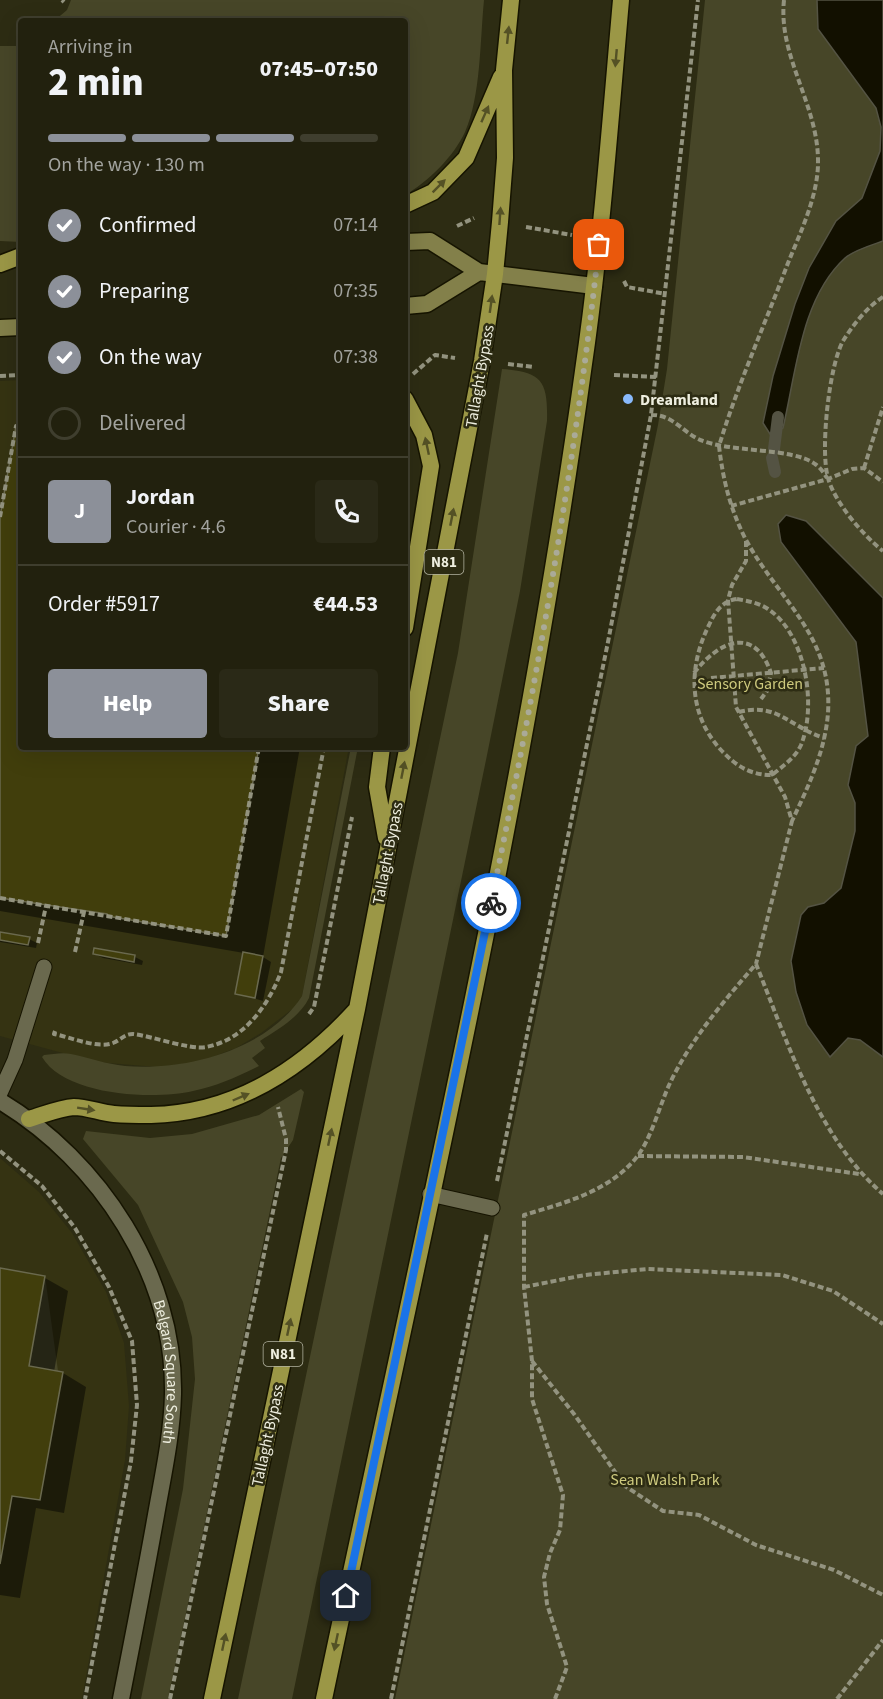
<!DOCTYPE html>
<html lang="en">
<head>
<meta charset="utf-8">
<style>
	body { margin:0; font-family:"Source Sans 3",sans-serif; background:#2a2917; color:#f1f3f6; height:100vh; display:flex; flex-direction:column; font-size:22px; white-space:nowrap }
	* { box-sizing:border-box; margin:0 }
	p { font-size:20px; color:#a2a39e }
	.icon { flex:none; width:33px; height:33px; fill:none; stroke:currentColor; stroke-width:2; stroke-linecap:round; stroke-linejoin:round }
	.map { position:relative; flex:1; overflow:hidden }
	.drawer { position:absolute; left:18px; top:18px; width:390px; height:732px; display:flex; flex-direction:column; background:#22210e; border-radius:6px; box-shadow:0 6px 24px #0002,0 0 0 2px #3f3e2e }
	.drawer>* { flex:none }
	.pin { position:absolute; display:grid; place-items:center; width:51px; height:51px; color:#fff; margin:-26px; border-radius:12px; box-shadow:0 3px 9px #0006 }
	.courier { position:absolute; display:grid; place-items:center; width:60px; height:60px; margin:-30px; border:4px solid #1a73e8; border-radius:50%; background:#fff; color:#222; box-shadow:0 2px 8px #0007 }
	.summary em { font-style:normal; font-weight:800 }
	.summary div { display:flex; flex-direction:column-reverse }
	.summary { display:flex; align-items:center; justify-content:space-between; height:102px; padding:0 30px }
	h1 { font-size:39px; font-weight:800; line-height:45px }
	.bar { display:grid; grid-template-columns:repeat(4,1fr); gap:9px 6px; align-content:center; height:72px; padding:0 30px }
	.bar i { height:8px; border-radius:4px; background:#3f3e2e }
	.bar .current { background:#8c9099 }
	.bar p { grid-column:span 4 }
	.line { display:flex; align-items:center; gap:15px; padding:0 30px; border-top:2px solid #3f3e2e }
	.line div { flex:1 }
	.round { display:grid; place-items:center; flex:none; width:63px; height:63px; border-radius:6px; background:#2a2917 }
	ol { padding:0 30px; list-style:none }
	li { display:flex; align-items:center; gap:18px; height:66px }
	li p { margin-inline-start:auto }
	li .icon { padding:6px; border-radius:50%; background:#8c9099; color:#fff; stroke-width:4 }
	li:last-child { color:#a2a39e }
	li i { width:33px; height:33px; border:3px solid #3f3e2e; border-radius:50% }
	.action { display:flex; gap:12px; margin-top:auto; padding:12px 30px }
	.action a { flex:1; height:69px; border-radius:6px; background:#8c9099; color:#fff; font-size:24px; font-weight:800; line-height:69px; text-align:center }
	.action a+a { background:#2a2917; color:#f1f3f6 }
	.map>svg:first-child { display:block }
</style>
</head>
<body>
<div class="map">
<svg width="883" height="1699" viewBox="0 0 883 1699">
	<rect width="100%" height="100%" fill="#2d2c13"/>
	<path fill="#353312" d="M21,380V747H349L302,996L295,1007L261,1033L236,1048L199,1062L157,1067L96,1062L0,1036V381Z
		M0,1158L39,1192L72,1233L106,1292L124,1343L129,1406L125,1460L82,1699H0Z"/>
	<path fill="#474628" d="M71,0H484C480,40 481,96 465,132C454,156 428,182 405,195V21H54L67,10Z
		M705,0H883V1699H395L658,425L667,369Z
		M0,46H21V242L0,241Z
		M502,369C542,372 548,381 547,421L520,591L486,760L292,1699H238L458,653Z
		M351,747H358L309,998C299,1018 278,1029 260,1041L265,1048L252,1058L259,1066C237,1077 217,1086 193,1091C153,1100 65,1096 42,1057L44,1055C53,1054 63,1052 71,1054C90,1058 106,1064 125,1066C186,1071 267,1050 302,996Z
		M301,1089L304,1092L293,1140L281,1158L168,1699H141L183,1489L195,1379L192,1337L183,1302L138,1205L83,1139L86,1131L150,1138L192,1134L259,1115Z
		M45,1276L58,1371L29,1366Z"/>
	<path fill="#121000" stroke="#545343" stroke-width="1.5" d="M817,0H883V241C872,245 854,250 845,258C801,298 796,373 783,428L770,434L763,423L773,376L795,304L809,268L836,221L862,198L880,151L881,127L876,108L818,29Z
		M786,515L806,521L883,598V1057L860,1040L848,1038L830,1057L807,1025L796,992L791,961L801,915L808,907L824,903L841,888L855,831V803L848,785L856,746L868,736L856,642L781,542L778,524Z"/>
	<path fill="#0007" d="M21,429V747H300L263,957L271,962L263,1001L237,993L244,953L0,911V531Z
		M0,934L29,939L37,943L36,948L0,942Z
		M95,949L135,957L143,961L142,965L103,958L95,954Z
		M0,1270L45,1278L68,1291L54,1372L63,1373L86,1387L64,1513L36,1508L20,1598L0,1595Z"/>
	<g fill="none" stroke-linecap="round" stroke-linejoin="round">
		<path stroke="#545343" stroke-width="12" d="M774,449L778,417
			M772,458L775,472"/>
	</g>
	<path fill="#413e0c" stroke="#6a694e" stroke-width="1.5" d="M16,426L21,427V747H259L226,936L107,916V914L0,898V517Z
		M0,932L30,937L28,945L0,940Z
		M94,948L135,955L134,962L93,954Z
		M243,952L263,956L255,998L235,994Z
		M0,1268L45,1276L29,1366L63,1372L40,1500L12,1496L0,1564Z"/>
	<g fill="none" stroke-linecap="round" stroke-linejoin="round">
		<g stroke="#161400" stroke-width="17">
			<path id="service" d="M0,1093L15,1060L44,967
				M430,1194L492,1208"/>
		</g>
		<g stroke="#161400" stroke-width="19">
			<g id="tertiary">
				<path id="s1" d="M0,1101C100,1161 175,1275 173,1394C172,1435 163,1475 156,1515C145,1577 133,1638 121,1699"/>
			</g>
		</g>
		<g stroke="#161400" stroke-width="19">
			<path id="secondary" d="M405,242L430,241L479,272L594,286
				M405,306L427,304L479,272
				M0,328L21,327"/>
		</g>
		<g stroke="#161400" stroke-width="19">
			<path id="primary" d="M405,205L433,192L466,158L501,77
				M0,264L21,256
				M405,399L424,435L431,466L405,628
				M382,747L377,787L386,838
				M29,1119C43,1115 59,1108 74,1107C87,1107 101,1113 114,1114C126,1115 139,1115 151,1115C235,1113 301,1070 356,1010
				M212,1699L357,1009L482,361L495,274L500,222L505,158L504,70L511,0
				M324,1699C417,1258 521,818 583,371C601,248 610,124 621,0"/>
		</g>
		<path stroke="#93937f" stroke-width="4" stroke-dasharray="6 3" stroke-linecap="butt" d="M62,0L64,2
			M784,0C778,56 817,103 818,159C819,194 801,231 788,263C765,324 738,384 719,446C723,480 730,508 745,538C778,600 833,635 828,713C825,752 808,787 792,821
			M457,226L474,218
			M526,227L572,235
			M624,281L627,287L666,294
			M883,297C867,307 853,325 843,341C829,366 820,450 828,478C835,503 863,535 883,551
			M508,364L534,367
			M413,374L435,355L455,358
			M614,375L656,377
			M0,376L21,375
			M651,415C671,414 681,430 698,439C728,453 792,447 815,464C820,467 824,473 827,478
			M864,468L883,407
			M731,506L828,479L852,469L864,468L883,482
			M0,517L16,426L21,427
			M746,541V561L732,585L728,600L736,707L785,797L792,821L756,964
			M737,599C748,601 759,603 768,609C806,634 817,706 801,745C795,758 783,766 772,775C750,775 736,766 721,750C688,714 688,667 709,625C715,612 722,601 737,599Z
			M694,673C718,642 754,624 771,673L767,691L761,699
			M711,678L824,668
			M739,712C777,702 790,727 824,738
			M0,898L226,936L259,747
			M38,943L46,906
			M75,952L84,912
			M309,1014L314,1007L352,817
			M55,1031L54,1034C70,1037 97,1049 113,1043C121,1040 124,1034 133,1034C152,1036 189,1050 206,1047C244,1040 268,1006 281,972L324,747
			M0,1151L42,1186L75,1228L109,1287L132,1341L137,1405L131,1461L85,1699
			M638,1156L743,1157L859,1174
			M497,1181L608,642L651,415L698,0
			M524,1287L585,1275L647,1269L782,1275L833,1291L883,1324
			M532,1361L574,1414L625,1486L663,1511L699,1515L756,1545L834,1570L883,1595
			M170,1699L286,1150V1139L278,1107
			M391,1699L487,1233
			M555,1699L567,1667L547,1604L544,1577L550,1553L560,1530L563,1495L532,1399V1361L524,1287V1215C564,1203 608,1192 636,1158C651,1140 660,1104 670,1083C691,1039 724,1001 756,964C788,1043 817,1137 883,1194
			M837,1699L883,1640"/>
		<use href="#service" stroke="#6a694e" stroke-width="15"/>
		<use href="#tertiary" stroke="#6a694e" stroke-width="16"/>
		<use href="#secondary" stroke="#83804a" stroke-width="16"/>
		<use href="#primary" stroke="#9b9746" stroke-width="16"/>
	</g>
	<defs><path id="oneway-solid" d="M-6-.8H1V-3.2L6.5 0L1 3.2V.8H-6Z" transform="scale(1.5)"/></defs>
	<g fill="#545125">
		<use href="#oneway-solid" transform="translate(508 35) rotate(-84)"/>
		<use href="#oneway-solid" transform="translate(616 58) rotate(95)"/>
		<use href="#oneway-solid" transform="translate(485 114) rotate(-66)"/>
		<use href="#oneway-solid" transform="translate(439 186) rotate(-45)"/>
		<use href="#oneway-solid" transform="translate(500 216) rotate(-86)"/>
		<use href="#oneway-solid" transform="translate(491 304) rotate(-82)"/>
		<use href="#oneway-solid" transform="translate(427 446) rotate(-102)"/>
		<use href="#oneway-solid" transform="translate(452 517) rotate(-79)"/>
		<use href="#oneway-solid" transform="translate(403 770) rotate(-79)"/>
		<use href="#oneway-solid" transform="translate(241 1097) rotate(-23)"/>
		<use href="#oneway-solid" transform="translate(86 1109) rotate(9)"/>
		<use href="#oneway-solid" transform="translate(330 1137) rotate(-78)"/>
		<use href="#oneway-solid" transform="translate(289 1327) rotate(-78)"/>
		<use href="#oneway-solid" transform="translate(224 1642) rotate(-78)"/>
		<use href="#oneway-solid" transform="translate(336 1642) rotate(102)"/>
	</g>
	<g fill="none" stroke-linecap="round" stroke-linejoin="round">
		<path stroke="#aaaa98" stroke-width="6" stroke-dasharray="0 10.8" d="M491,903C536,686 575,465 599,245"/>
		<path stroke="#1a73e8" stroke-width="8" d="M346,1596L491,903"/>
	</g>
	<circle fill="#89bafc" stroke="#2d2c13" stroke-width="2" cx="628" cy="399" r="6"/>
	<g text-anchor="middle" stroke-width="5" stroke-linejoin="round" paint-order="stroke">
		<g fill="#2d2c13" stroke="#b4b4a2" stroke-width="1.5">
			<rect x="424.5" y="550" width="39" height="24" rx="4.5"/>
			<rect x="263.5" y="1342" width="39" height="24" rx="4.5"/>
		</g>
		<g font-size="15" font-weight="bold" fill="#eeeedf">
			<text x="444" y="567">N81</text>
			<text x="283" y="1359">N81</text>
		</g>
		<g font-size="16" fill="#eeeedf" stroke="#2d2c13">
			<text transform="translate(479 376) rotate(-80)" y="6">Tallaght Bypass</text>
			<text transform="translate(387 853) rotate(-79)" y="6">Tallaght Bypass</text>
			<text dy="6" stroke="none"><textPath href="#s1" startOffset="333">Belgard Square South</textPath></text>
			<text transform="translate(267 1435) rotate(-78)" y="6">Tallaght Bypass</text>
		</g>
		<g font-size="16" font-weight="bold" fill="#eeeedf" stroke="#2d2c13" text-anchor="start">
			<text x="640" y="405">Dreamland</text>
		</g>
		<g font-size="16" fill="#ceca7e" stroke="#2d2c13">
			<text x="750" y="689">Sensory Garden</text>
			<text x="665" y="1485">Sean Walsh Park</text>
		</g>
	</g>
</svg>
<div class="pin" style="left:599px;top:245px;background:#ea580c"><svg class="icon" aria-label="bag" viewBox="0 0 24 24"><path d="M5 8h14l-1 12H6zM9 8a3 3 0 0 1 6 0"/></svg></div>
<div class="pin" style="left:346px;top:1596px;background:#1f2937"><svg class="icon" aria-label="home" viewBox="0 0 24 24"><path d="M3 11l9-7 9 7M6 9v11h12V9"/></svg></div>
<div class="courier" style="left:491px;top:903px"><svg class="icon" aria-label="bike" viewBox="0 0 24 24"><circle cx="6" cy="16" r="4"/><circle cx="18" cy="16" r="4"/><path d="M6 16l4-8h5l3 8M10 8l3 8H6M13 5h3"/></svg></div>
<section class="drawer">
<div class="summary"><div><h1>2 min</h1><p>Arriving in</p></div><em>07:45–07:50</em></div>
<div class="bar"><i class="current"></i><i class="current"></i><i class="current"></i><i></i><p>On the way · 130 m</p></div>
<ol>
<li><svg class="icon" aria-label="check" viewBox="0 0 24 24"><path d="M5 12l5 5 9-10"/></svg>Confirmed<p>07:14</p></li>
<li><svg class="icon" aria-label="check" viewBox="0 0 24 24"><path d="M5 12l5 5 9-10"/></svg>Preparing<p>07:35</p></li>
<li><svg class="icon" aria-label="check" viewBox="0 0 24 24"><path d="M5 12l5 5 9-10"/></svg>On the way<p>07:38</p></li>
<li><i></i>Delivered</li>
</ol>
<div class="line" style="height:108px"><b class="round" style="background:#8c9099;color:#fff">J</b><div><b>Jordan</b><p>Courier · 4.6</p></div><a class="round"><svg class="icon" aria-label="phone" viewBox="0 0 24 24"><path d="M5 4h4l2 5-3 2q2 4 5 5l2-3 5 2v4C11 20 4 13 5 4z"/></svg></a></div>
<div class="line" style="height:78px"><div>Order #5917</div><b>€44.53</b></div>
<div class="action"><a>Help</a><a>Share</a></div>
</section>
</div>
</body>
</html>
